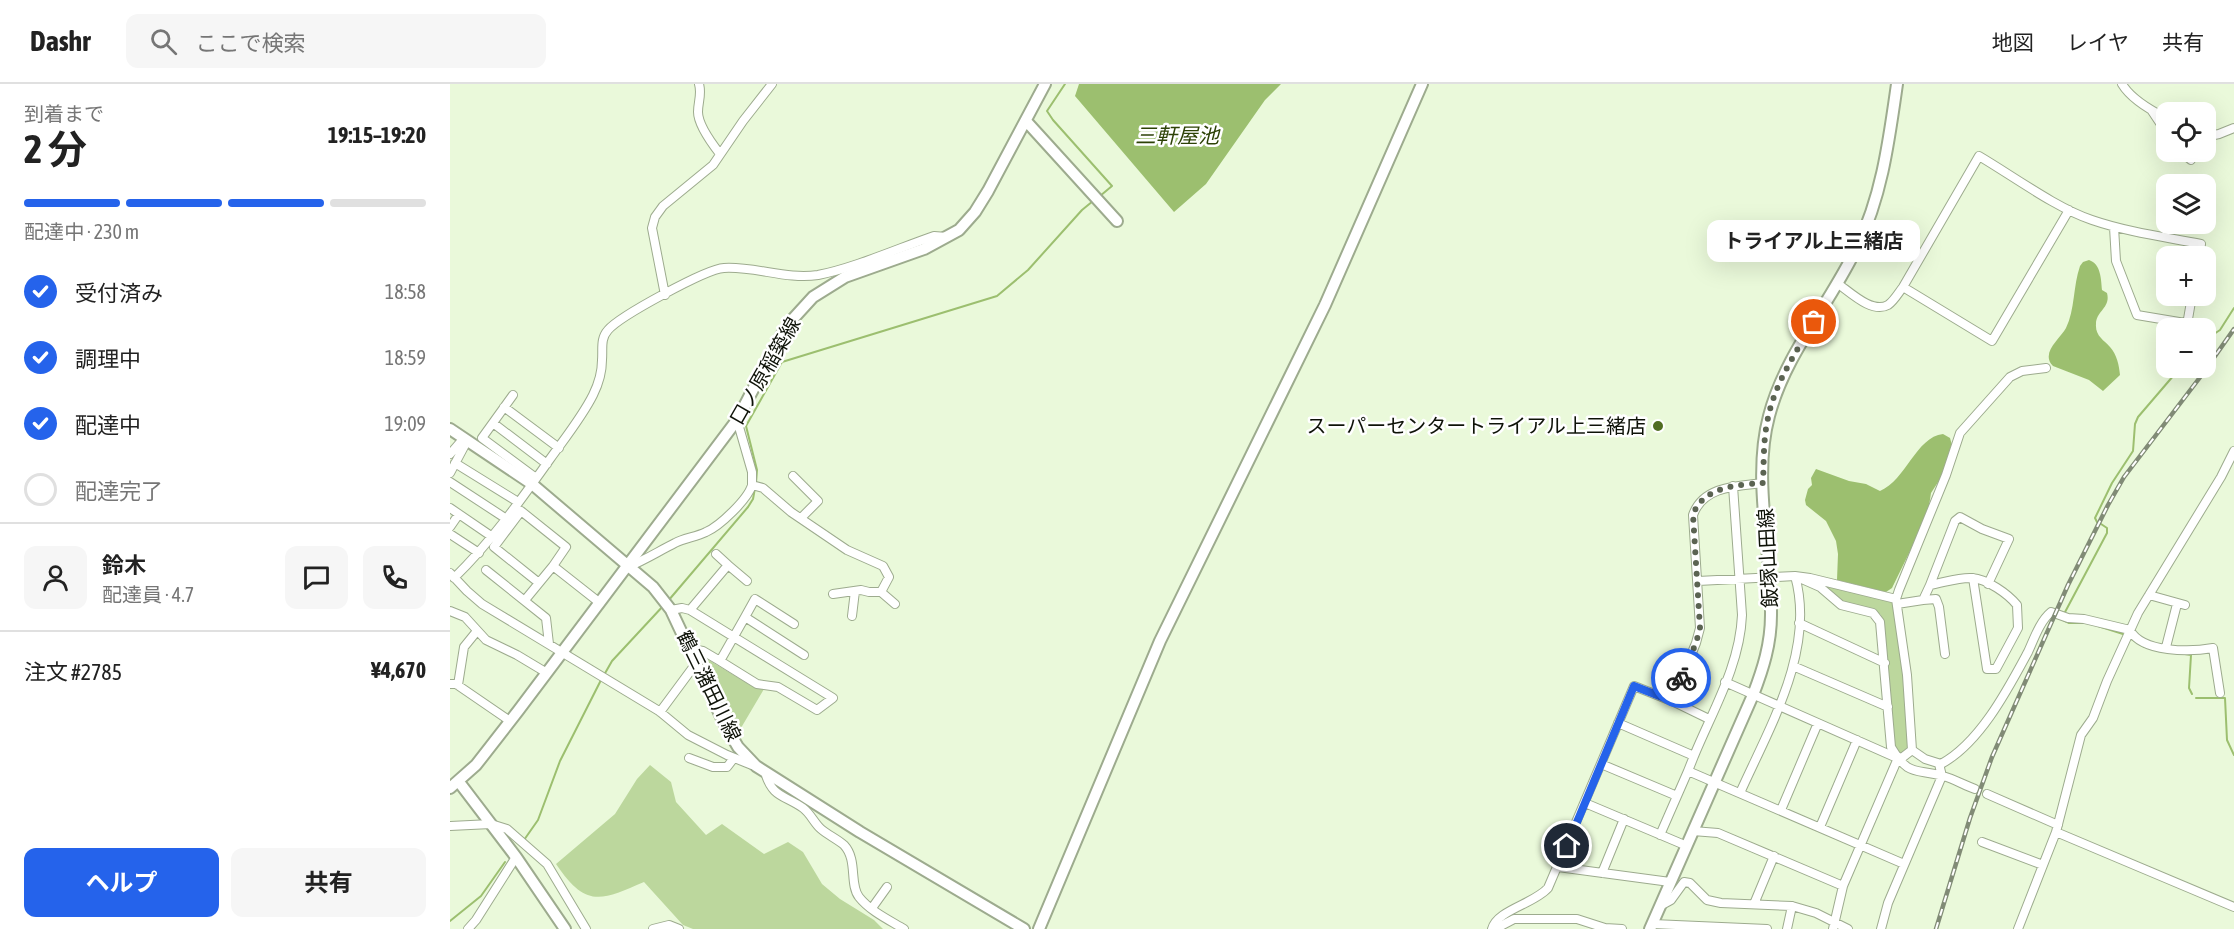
<!DOCTYPE html>
<html lang="ja">
<head>
<meta charset="utf-8">
<style>
	body { margin:0; font-family:"Asap Condensed","Noto Sans JP",sans-serif; background:#f6f6f6; color:#222; height:100vh; display:flex; flex-direction:column; font-size:22px; white-space:nowrap }
	* { box-sizing:border-box; margin:0 }
	p { font-size:20px; color:#767676 }
	.icon { flex:none; width:33px; height:33px; fill:none; stroke:currentColor; stroke-width:2; stroke-linecap:round; stroke-linejoin:round }
	.map { position:relative; flex:1; overflow:hidden }
	.side { display:flex; flex-direction:column; background:#fff; width:450px }
	.side>* { flex:none }
	.buttons { position:absolute; left:1706px; top:18px; display:grid; gap:12px }
	.buttons a { display:grid; place-items:center; width:60px; height:60px; border-radius:12px; background:#fff; box-shadow:0 6px 24px #0002; font-size:30px }
	.pin { position:absolute; display:grid; place-items:center; width:51px; height:51px; color:#fff; margin:-26px; border:3px solid #fff; border-radius:50%; box-shadow:0 2px 6px #0007 }
	.courier { position:absolute; display:grid; place-items:center; width:60px; height:60px; margin:-30px; border:4px solid #2563eb; border-radius:50%; background:#fff; color:#222; box-shadow:0 2px 8px #0007 }
	.bubble { position:absolute; height:42px; border-radius:12px; background:#fff; box-shadow:0 6px 24px #0002; font-size:20px; font-weight:700; line-height:42px; text-align:center }
	.overview em { font-style:normal; font-weight:700 }
	.overview div { display:flex; flex-direction:column-reverse }
	.overview { display:flex; align-items:center; justify-content:space-between; height:102px; padding:0 24px }
	h1 { font-size:39px; font-weight:700; line-height:45px }
	.bar { display:grid; grid-template-columns:repeat(4,1fr); gap:9px 6px; align-content:center; height:72px; padding:0 24px }
	.bar i { height:8px; border-radius:4px; background:#e0e0e0 }
	.bar .on { background:#2563eb }
	.bar p { grid-column:span 4 }
	.line { display:flex; align-items:center; gap:15px; padding:0 24px; border-top:2px solid #e0e0e0 }
	.line div { flex:1 }
	.round { display:grid; place-items:center; flex:none; width:63px; height:63px; border-radius:12px; background:#f6f6f6 }
	ol { padding:0 24px; list-style:none }
	li { display:flex; align-items:center; gap:18px; height:66px }
	li p { margin-inline-start:auto }
	li .icon { padding:6px; border-radius:50%; background:#2563eb; color:#fff; stroke-width:4 }
	li:last-child { color:#767676 }
	li i { width:33px; height:33px; border:3px solid #e0e0e0; border-radius:50% }
	.button { display:flex; gap:12px; margin-top:auto; padding:12px 24px }
	.button a { flex:1; height:69px; border-radius:12px; background:#2563eb; color:#fff; font-size:24px; font-weight:700; line-height:69px; text-align:center }
	.button a+a { background:#f6f6f6; color:#222 }
	header { display:flex; align-items:center; gap:36px; box-sizing:border-box; height:84px; padding:0 30px; background:#fff; border-bottom:2px solid #e0e0e0 }
	header strong { font-size:28px }
	nav { display:flex; gap:33px; margin-inline-start:auto; font-size:21px }
	.search { width:420px; height:54px; background:#f6f6f6; display:flex; align-items:center; gap:15px; box-sizing:border-box; padding:0 21px; border-radius:12px; color:#767676; font-size:22px }
	main { display:flex; flex:1; min-height:0 }
	.map>svg:first-child { display:block }
</style>
</head>
<body>
<header>
<strong>Dashr</strong>
<div class="search"><svg class="icon" aria-label="search" viewBox="0 0 24 24"><circle cx="10" cy="10" r="6"/><path d="M15 15l6 6"/></svg>ここで検索</div>
<nav><a>地図</a><a>レイヤ</a><a>共有</a></nav>
</header>
<main>
<section class="side">
<div class="overview"><div><h1>2 分</h1><p>到着まで</p></div><em>19:15–19:20</em></div>
<div class="bar"><i class="on"></i><i class="on"></i><i class="on"></i><i></i><p>配達中 · 230 m</p></div>
<ol>
<li><svg class="icon" aria-label="check" viewBox="0 0 24 24"><path d="M5 12l5 5 9-10"/></svg>受付済み<p>18:58</p></li>
<li><svg class="icon" aria-label="check" viewBox="0 0 24 24"><path d="M5 12l5 5 9-10"/></svg>調理中<p>18:59</p></li>
<li><svg class="icon" aria-label="check" viewBox="0 0 24 24"><path d="M5 12l5 5 9-10"/></svg>配達中<p>19:09</p></li>
<li><i></i>配達完了</li>
</ol>
<div class="line" style="height:108px"><a class="round"><svg class="icon" aria-label="person" viewBox="0 0 24 24"><circle cx="12" cy="8" r="4"/><path d="M4 21q1-7 8-7t8 7"/></svg></a><div><b>鈴木</b><p>配達員 · 4.7</p></div><a class="round"><svg class="icon" aria-label="chat" viewBox="0 0 24 24"><path d="M4 5h16v11H9l-5 4z"/></svg></a><a class="round"><svg class="icon" aria-label="phone" viewBox="0 0 24 24"><path d="M5 4h4l2 5-3 2q2 4 5 5l2-3 5 2v4C11 20 4 13 5 4z"/></svg></a></div>
<div class="line" style="height:78px"><div>注文 #2785</div><b>¥4,670</b></div>
<div class="button"><a>ヘルプ</a><a>共有</a></div>
</section>
<div class="map">
<svg width="1784" height="845" viewBox="0 0 1784 845">
	<rect width="100%" height="100%" fill="#eaf9da"/>
	<path fill="#bcd79d" d="M1377,501L1440,516L1444,520L1454,592L1458,662L1453,670H1449L1445,666L1431,531L1426,528L1393,520L1376,505Z
		M257,575L305,604L314,605L288,649L273,627L250,577Z
		M200,681L221,698L226,718L256,751L272,740L314,770L338,758L353,768L372,800L390,815L424,836L433,845H243L233,841L194,798C150,817 136,824 106,780L165,730L187,695Z"/>
	<path fill="#9cbf6f" d="M629,0H831L815,16L756,100L724,128L625,12Z
		M1639,176C1651,180 1651,195 1652,206L1657,209C1661,224 1646,227 1646,240C1645,252 1654,256 1660,263C1667,271 1669,281 1670,291L1653,307L1639,296L1603,282C1590,269 1610,255 1616,244C1625,226 1623,202 1630,182L1633,178Z
		M1493,350L1500,354L1502,361L1492,392L1481,409L1479,422L1461,465L1442,504L1436,508L1387,496L1388,470L1386,457L1376,437L1356,421L1355,416L1358,405L1362,401L1361,394L1366,385L1399,397L1416,400L1430,407C1456,396 1466,353 1493,350Z"/>
	<g fill="none" stroke-linecap="round" stroke-linejoin="round">
		<path stroke="#9cbf6f" stroke-width="2" d="M615,0L597,27L603,36L662,102L650,112
			M1755,256L1770,246L1784,224
			M306,399L307,386L296,342L332,278L547,212L578,186L632,126L643,117
			M1647,438L1645,434L1662,399L1683,367L1685,340L1688,333L1730,284
			M218,517L298,423L303,415L305,404
			M1614,530L1657,449V444L1651,440
			M1613,536L1619,539H1636
			M1648,542L1673,550L1694,563
			M1735,570L1741,571L1739,604L1742,610
			M1746,614H1775L1777,656L1784,671
			M74,756L88,736L110,677L150,598L162,577L214,521
			M0,837L31,812L55,778"/>
		<g stroke="#9dab8e" stroke-width="10">
			<path id="street" d="M249,0C252,10 248,18 248,28C248,41 263,61 270,70
				M1672,0C1681,15 1700,26 1716,34
				M1702,27L1716,48
				M1755,53L1769,50L1784,44
				M1731,68L1741,76
				M1664,143L1666,177L1687,231L1735,239L1738,235L1742,212
				M1387,199C1400,208 1422,230 1438,221C1444,217 1449,208 1453,203L1529,72C1563,92 1606,124 1642,136C1677,148 1715,153 1751,160L1749,172
				M1453,203L1542,257L1619,126
				M215,211L202,144L205,133L213,122L263,81L293,37L322,0
				M1596,284L1572,287L1560,293L1510,349L1496,391L1449,506L1446,515L1457,591L1462,666L1475,675L1491,680C1530,659 1558,605 1578,568C1584,555 1590,537 1601,528L1618,534L1634,535L1680,546C1692,569 1741,568 1763,564L1770,609
				M63,311L32,354L86,394
				M54,323L109,364
				M287,336L302,388V401L313,404L341,428L397,466L433,482L439,493L431,508H419L411,506L383,510
				M43,339L97,380
				M0,370L14,354
				M5,379L68,418
				M0,389L17,357
				M343,392L368,417L351,434
				M0,398L55,434
				M0,424L41,452
				M0,443L9,430
				M0,450L29,469
				M266,470L278,481
				M103,482L89,499L44,463L71,427L116,463L103,482L150,519
				M178,483C195,476 209,467 225,459C234,454 246,453 256,448C270,442 298,415 302,401
				M36,486L96,534L99,560
				M0,489L17,507L32,520L209,627L238,651L277,671L302,681
				M4,494C40,459 71,416 100,375C115,354 132,333 143,311C148,301 152,287 152,276C153,265 150,255 158,246C170,232 256,185 274,184C305,182 337,196 368,191C404,184 449,164 484,152L497,153
				M1248,497L1345,492L1370,503L1391,521L1423,529L1430,538L1441,663C1459,693 1464,684 1493,692C1504,695 1514,701 1525,705
				M1480,501L1505,437L1510,433L1532,445L1559,455L1538,500
				M431,508L445,520
				M1699,511L1735,521
				M75,516L89,499
				M1473,516L1486,515L1489,523L1495,570
				M1447,520L1473,516L1480,501C1493,499 1509,493 1522,494C1537,495 1558,510 1567,521L1568,544L1546,585H1537L1523,494
				M221,526L232,524L240,526L383,614L367,626L328,603L307,600L270,577L295,533L354,571
				M240,526L278,481L297,497
				M0,527L15,533L36,556L67,571L97,589
				M402,532L405,507
				M295,533L305,515L344,540
				M1349,539L1435,579
				M1716,563L1727,520
				M241,565L253,567L270,577
				M1343,582L1438,623
				M1275,598L1447,674
				M0,600H6L60,637
				M8,601L14,563L27,547
				M1222,617L1259,635
				M210,628L247,578
				M1168,639L1244,672L1238,687L1454,780
				M1244,672C1263,626 1290,581 1292,531L1283,402
				M239,674L263,683H277L284,674
				M1151,680L1227,712
				M315,688C322,714 335,711 353,724C361,730 364,739 371,745C378,751 387,755 394,761C408,776 399,800 409,813C420,827 439,836 454,845
				M1290,709C1319,644 1366,566 1345,492L1360,494L1446,515
				M1537,710L1608,741
				M1135,719L1237,762
				M1331,726L1368,639
				M0,742L41,740L57,745L97,780L136,845
				M1370,743L1407,656
				M1243,747L1268,749L1393,802
				M1606,748L1784,823
				M1210,751L1238,687
				M1532,758L1593,781
				M1108,783L1220,798
				M1152,789L1174,735
				M1304,820L1324,772
				M1210,822L1221,816L1234,798L1240,799L1257,816L1271,819L1342,822L1366,829L1398,845
				M422,824L437,803
				M1203,840L1317,845
				M18,845L26,836L66,773
				M203,845L219,841L229,845
				M1042,845C1047,826 1084,820 1098,804L1184,602L1222,617L1246,559L1250,544L1243,431C1253,402 1287,402 1313,399
				M1045,845L1064,835H1127L1155,844L1172,845
				M1337,845L1342,822
				M1383,845L1393,802L1448,674L1453,673L1462,666
				M1431,845L1438,819L1492,692L1489,680
				M1568,845L1606,748L1631,651L1643,634L1657,597L1688,529L1771,393L1784,367"/>
		</g>
		<g stroke="#9dab8e" stroke-width="14">
			<path id="secondary" d="M576,37L667,137
				M0,345L82,400L203,503L221,526L275,641L288,663L306,682L410,748L574,845
				M9,698L66,773L115,845
				M0,704L26,681L68,627L287,336L332,250L342,236L363,213L395,193L474,165L509,146L525,128L538,107L595,0
				M589,845L710,557L875,221L972,0
				M1200,845L1303,611C1313,585 1321,560 1321,531C1322,467 1302,395 1319,332C1335,270 1380,220 1407,163C1432,112 1439,56 1447,0"/>
		</g>
		<use href="#street" stroke="#fff" stroke-width="8"/>
		<use href="#secondary" stroke="#fff" stroke-width="10"/>
		<g stroke="#818b76" stroke-width="4.5">
			<path id="rail" d="M1486,845L1520,734L1542,673L1618,501L1658,421L1674,393L1751,292L1784,245"/>
		</g>
		<use href="#rail" stroke="#fff" stroke-width="2" stroke-dasharray="7" stroke-linecap="butt"/>
	</g>
	<g fill="none" stroke-linecap="round" stroke-linejoin="round">
		<path stroke="#5b6352" stroke-width="6" stroke-dasharray="0 10.8" d="M1231,594L1246,559L1250,544L1243,431C1253,402 1288,401 1313,399C1314,378 1313,356 1318,334C1325,299 1346,268 1364,238"/>
		<path stroke="#2563eb" stroke-width="8" d="M1117,762L1184,602L1222,617L1231,594"/>
	</g>
	<circle fill="#506d22" stroke="#fff" stroke-width="2" cx="1208" cy="342" r="6"/>
	<g text-anchor="middle" stroke-width="5" stroke-linejoin="round" paint-order="stroke">
		<g font-size="20" fill="#0e1208" stroke="#fff">
			<text transform="translate(315 287) rotate(-60)" y="7">口ノ原稲築線</text>
			<text transform="translate(1318 474) rotate(-93)" y="7">飯塚山田線</text>
			<text transform="translate(259 602) rotate(64)" y="7">鶴三潴田川線</text>
		</g>
		<g font-size="20" fill="#0e1208" stroke="#fff" text-anchor="end">
			<text x="1196" y="349">スーパーセンタートライアル上三緒店</text>
		</g>
		<g font-size="21" font-style="italic" fill="#2d4206" stroke="#fff">
			<text x="727" y="59">三軒屋池</text>
		</g>
	</g>
</svg>
<div class="buttons">
<a><svg class="icon" aria-label="locate" viewBox="0 0 24 24"><circle cx="12" cy="12" r="6"/><path d="M12 2v4M12 18v4M2 12h4M18 12h4"/></svg></a>
<a><svg class="icon" aria-label="layers" viewBox="0 0 24 24"><path d="M12 4l9 5-9 5-9-5zM3 14l9 5 9-5"/></svg></a>
<a>+</a>
<a>−</a>
</div>
<div class="pin" style="left:1364px;top:238px;background:#ea580c"><svg class="icon" aria-label="bag" viewBox="0 0 24 24"><path d="M5 8h14l-1 12H6zM9 8a3 3 0 0 1 6 0"/></svg></div>
<div class="pin" style="left:1117px;top:762px;background:#1f2937"><svg class="icon" aria-label="home" viewBox="0 0 24 24"><path d="M3 11l9-7 9 7M6 9v11h12V9"/></svg></div>
<div class="courier" style="left:1231px;top:594px"><svg class="icon" aria-label="bike" viewBox="0 0 24 24"><circle cx="6" cy="16" r="4"/><circle cx="18" cy="16" r="4"/><path d="M6 16l4-8h5l3 8M10 8l3 8H6M13 5h3"/></svg></div>
<div class="bubble" style="left:1257px;top:136px;width:213px">トライアル上三緒店</div>
</div>
</main>
</body>
</html>
